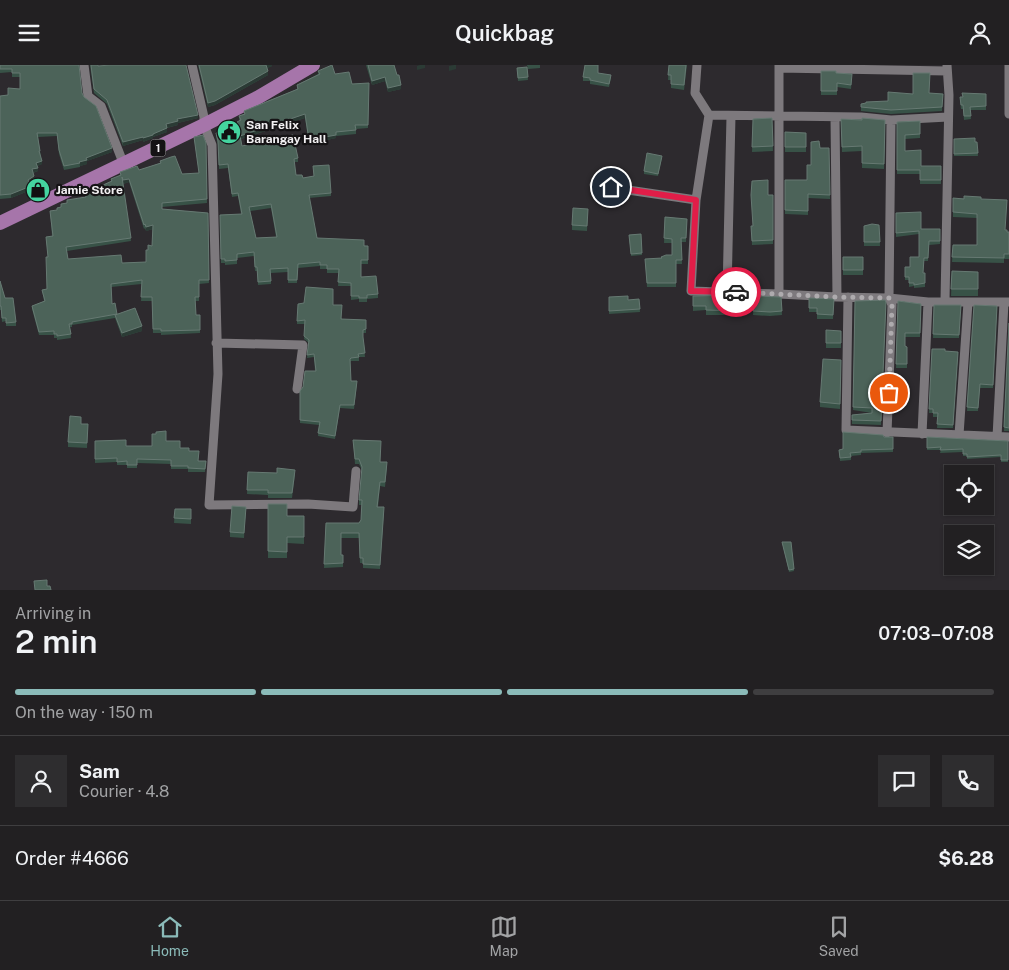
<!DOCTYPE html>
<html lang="en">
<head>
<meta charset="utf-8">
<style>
	body { margin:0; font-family:"Public Sans",sans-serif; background:#2e2d2f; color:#f1f3f6; height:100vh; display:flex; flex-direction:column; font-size:19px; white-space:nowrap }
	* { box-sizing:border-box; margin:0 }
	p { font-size:16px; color:#a2a3a5 }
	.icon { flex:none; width:28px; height:28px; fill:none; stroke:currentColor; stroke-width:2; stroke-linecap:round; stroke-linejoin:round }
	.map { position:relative; height:525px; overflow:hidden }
	.details { display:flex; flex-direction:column; background:#222022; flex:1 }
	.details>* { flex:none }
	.fabs { position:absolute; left:944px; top:400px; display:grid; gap:10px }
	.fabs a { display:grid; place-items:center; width:50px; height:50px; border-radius:0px; background:#222022; box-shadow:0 1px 4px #0004,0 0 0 1px #3f3e40; font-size:25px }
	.pin { position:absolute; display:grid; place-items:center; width:42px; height:42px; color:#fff; margin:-21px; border:2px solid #fff; border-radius:50%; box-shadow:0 1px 5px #0007 }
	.courier { position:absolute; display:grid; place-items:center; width:50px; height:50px; margin:-25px; border:4px solid #e11d48; border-radius:50%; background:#fff; color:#222; box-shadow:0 1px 6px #0007 }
	.head em { font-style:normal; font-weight:600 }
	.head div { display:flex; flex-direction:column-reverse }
	.head { display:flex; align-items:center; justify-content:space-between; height:85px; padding:0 15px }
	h1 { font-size:32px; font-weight:600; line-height:38px }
	.bar { display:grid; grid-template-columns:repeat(4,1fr); gap:8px 5px; align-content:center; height:60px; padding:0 15px }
	.bar i { height:6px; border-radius:4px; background:#3f3e40 }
	.bar .selected { background:#8bbbb9 }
	.bar p { grid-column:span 4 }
	.line { display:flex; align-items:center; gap:12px; padding:0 15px; border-top:1px solid #3f3e40 }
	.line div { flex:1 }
	.round { display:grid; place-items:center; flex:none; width:52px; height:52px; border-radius:0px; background:#2e2d2f }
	header { display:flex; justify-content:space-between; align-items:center; height:65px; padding:0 15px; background:#222022; font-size:22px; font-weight:600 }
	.dock { display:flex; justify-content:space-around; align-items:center; height:70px; border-top:1px solid #3f3e40; background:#222022; font-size:14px; color:#a2a3a5 }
	.dock a { display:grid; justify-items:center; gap:2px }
	.dock .selected { color:#8bbbb9 }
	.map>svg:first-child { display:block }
</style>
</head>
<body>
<header><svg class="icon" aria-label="menu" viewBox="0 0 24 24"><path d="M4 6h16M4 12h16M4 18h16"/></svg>Quickbag<svg class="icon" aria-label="person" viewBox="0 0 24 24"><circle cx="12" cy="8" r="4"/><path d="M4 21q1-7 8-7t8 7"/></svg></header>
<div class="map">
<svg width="1009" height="525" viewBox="0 0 1009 525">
	<rect width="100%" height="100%" fill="#2d2a2e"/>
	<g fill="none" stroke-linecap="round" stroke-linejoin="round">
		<path stroke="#7d797d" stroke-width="9" d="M84,0L88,31L101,41L124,100
			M192,0L204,52V60L212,80L218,309L209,440L308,439L353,442L356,406
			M697,0L695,28L709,50L696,135L691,226L779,229L837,232L889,233L928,237H1009
			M779,0V229
			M1009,0V49
			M779,3L947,6
			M709,50L861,52L891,55L948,52
			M835,52L837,232
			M594,120L696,135
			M727,227L731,51
			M848,232L846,365L1009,372
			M945,236L949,30L947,0
			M216,278L303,280L297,324
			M887,368L892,240L889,233L891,55
			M922,369L928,237
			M959,370L968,237
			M997,372L1004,237"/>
		<path stroke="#a675aa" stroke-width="14" d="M0,158L204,60L257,33L313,0"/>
	</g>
	<path fill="#385247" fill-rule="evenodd" d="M0,0L82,28L112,87L87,96V99L80,101V102L64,105L59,89L57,71L38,72L42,99L37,101L38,106L33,108L34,114L29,118L31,125L11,133L0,134V31L8,30L20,24V12H12V7L0,8Z
		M90,0H98V1L198,53L178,58V60L167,63V67L153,72V73L143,77V75L123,81L107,39L94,28Z
		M198,0H272V1L267,3L268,10L215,40L208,42Z
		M366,0H394L401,24L388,27L385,16L372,20Z
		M527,0H543H540V3L528,4Z
		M669,0H687L684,25L671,23V15H668Z
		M527,2L528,15L518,16L517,3Z
		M318,6L335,9L352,19L369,18L368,63L356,64V69L336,71V73L309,79L305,53L241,74L242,81L298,93V97H294L296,110L303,113L314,111L313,101L331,128V131L309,133L317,173L368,181V199H361V212L378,229V233L367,234V237H359V234L351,235V221H338L339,208H327V204H320V201L298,203L297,218H288V207L271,208V219L258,220L257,206H255L254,191L237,193V199L225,200V198H221L220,150L241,149L238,131L232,132L228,103L219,104L218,80L216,72V68L225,66L237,60V57L239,56V51L244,49V46L297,24V20L318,9ZM271,143L276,172L256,173L250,146Z
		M821,6L836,8L852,13L851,24L837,22V30H821Z
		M598,8L611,13L609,22L590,19V16H583V12Z
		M929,28L943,29L942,46L891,49L861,46V39L888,36L913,29Z
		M986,29V45H970L971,54L964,55L963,44H961L960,36Z
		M772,53L773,86L752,87L753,54Z
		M841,54L885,55L884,104L862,103V86L842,87Z
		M920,56V73L905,74V86L921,101H941V119H920V109H897V57Z
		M785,67L806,68V87H785Z
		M194,72L206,78L207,138L162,142V144L208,148L209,218L199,219V236H195L196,250H200V268L161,270V268H153L152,236H141L142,219L111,222L112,239L117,250L142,266L122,272L115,253L72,260V262H70L71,273L57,275V273H54V270H39L32,244V241L44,236L42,225L47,224L48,192L46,172L52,171L50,146L57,145V143L61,142L67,138L85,132V129L101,124V121L111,116V114L120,111V107L139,105L160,98V96L182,109L199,108ZM129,117L144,164L145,163L146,166L153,164L152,181L148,185L146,197L122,198L68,194L67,186L131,176L123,119Z
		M954,74L977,77L978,91H954Z
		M820,83H829L830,134L808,133V150L785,149V115H807L811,100Z
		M662,93L658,111L644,109V106Z
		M768,130H773V179L752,180L751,161H753Z
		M953,133L981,134L1007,167H1009V194H1004V198L952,197L953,180H977V153L953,152Z
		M588,144L587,166L572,165V160Z
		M896,148L921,164H940V179L929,180L928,196H924L923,208H925V222L914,223V221L909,222V215H905V202H910L919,192V169L896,172Z
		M665,152L687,154L686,177H681L682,199H676V222H647L645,194L662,193L672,190V178H664Z
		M879,160L880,181H864V161Z
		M641,169L642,190L631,191L629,170Z
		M843,192H863V210H843Z
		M952,206L978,207V231H951Z
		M0,216L5,233L16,257V261H6V256L2,257L1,245H0Z
		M737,230V250H706V245L693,246V231Z
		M754,231L781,232L782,250L770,251L753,250Z
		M609,232L628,235L639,234L640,247L609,249Z
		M809,233L834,234L833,254H817V247H809Z
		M855,236L886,241L881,360L852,359V350L872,348L853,345Z
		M898,236L921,239L920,272H905V281L907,282V303H896Z
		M333,240L342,254L366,255V268H363V273L365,292H359V296H351L350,297L351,316L357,319L354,344L340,343L335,374L318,371L319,360L300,358V326L315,306L314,292L307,293L309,278L304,274L305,259H297V256Z
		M934,240H961L959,273H933Z
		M974,240L997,241L993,323H980L978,346H967Z
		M1009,258V366H1004Z
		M841,266V283H826V278Z
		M932,284L945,286L958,287L953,363H937L938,352H933V348H929Z
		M841,295L840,344L820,342V337Z
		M81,359H88L87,383L68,382V377Z
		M884,372H893V387L861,388V390L851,391V395L840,396L839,385Z
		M927,372L1008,376V397H1001V392L967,394V391H963V387L940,388L941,385H927Z
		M353,375L387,402L385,422L380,421L378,442L384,446L380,504L363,503V498H360L359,473H341V490H343V502L324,503L326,458H359L361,455L362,440H359V435L362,405L359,399H355Z
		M95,376L126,381H152L166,376L180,383L189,386L199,396H206L205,407H188V404H171V399L137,398V403H127V400H117V397L95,398Z
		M248,407L295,410L292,433H268V430L247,429Z
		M268,439L287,451H304V479L287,478V493H268Z
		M246,442L244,473L230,472V467Z
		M175,444H191V459L174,458Z
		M782,477H791L794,506L789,507Z"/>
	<path fill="#2b3b35" d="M266,0H272V1L266,4Z
		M420,0H425V3L417,5V1Z
		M454,0H456V4L449,6V1Z
		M268,6V10L215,40L208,42V38Z
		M385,12V16L372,20V16Z
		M401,20V24L388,27V23Z
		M305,49V53L240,74V71Z
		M198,50V53L178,58V60L166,63V59L177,54Z
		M167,63V67L153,72V73L143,77V73Z
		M336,70V73L309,79V75Z
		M143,72V75L123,81V77Z
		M112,83V87L87,96V99L80,101L79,97L86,93Z
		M42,96V99L36,102V98Z
		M38,103V106L32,108V104Z
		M34,111V114L28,119V115Z
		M129,114V117L123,119V115Z
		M31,121V125L11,133V129Z
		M153,160V164L146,166V162Z
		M142,261V266L122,272V268Z"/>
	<path fill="#4c6359" stroke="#667972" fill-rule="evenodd" d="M0,0H79L82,28L84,32L96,41L112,83L86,93L87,95L79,97L80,98L64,101L59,85L57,68H37L40,86H39L42,96L36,98L38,103L32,104L34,111L28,115L31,121L11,129L0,130V31L8,30V23L20,24V8H12V4H0Z
		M91,0H98V1L110,0H186L198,50L177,54L178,56L166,59L167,63L153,69V70L143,73V72L123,77L107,35L94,24Z
		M199,0H266L268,6L215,36L208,38Z
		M332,0L335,9L349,7L352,19L369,18L368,60H355L356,65L336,67V70L309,75L305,49L240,71L242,81L293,70L298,93L294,94L296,110H302L303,113L314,111L313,101L329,100L331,128L309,130L317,173L364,175V181H368V195H361V212L376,211L378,229L367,230V233H359V231H351V218L338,217L339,204H327V200H320V197L298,199L297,215H288V203L270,204L271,216L258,217L257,202H255L254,187L237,189V195L225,196V194H221L220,150L242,149L238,128L232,129L228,99L219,100L218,76L216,68L225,66L238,59L237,57L241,55L239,51L245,49L244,46L298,24L297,20L320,9L318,6ZM271,139L277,172L256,173L249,142Z
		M368,0H394L397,10H399L401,20L388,23L385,12L372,16Z
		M585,0H598V8L611,10L609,19L590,15V13L583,12Z
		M669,0H686L684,20L671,19V10H668Z
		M527,2L528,12L518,13L517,3Z
		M821,6H836V8L852,9L851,20L837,18V26H821Z
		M913,8H930L929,28L943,29L942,42L891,45L861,42V39L866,38V37L888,36V27L913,29Z
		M962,28L986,29V41L970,42L971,51H964L963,40H961L960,32H963Z
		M772,53L773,81L752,82L753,54Z
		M862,53L885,55L884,99L862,98V81L842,82L841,54L862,55Z
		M920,56V69L905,70V86L921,85V101H941V115H920V105H897V57Z
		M785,67L806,68V82H785Z
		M203,70L206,78L207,134L162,138V144L208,148L209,215H199V232H195L196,250H200V265L161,266V264H153L152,232H141L142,215L111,219L112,239L115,238L117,249L72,257V259H69L71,269L57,271V269H54V266L39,267L32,241L45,236L42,225L47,224L46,192H48L46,172L53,171L50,146L57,145V143L61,142V139L67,138V135L86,132L85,129L102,123L101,121L112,116L111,114L121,110L120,107L137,101L139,105L161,98L160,96L171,92L175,91L182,109L199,108L194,72ZM122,112L123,115L129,114L144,160L145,159L146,162L153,160L152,181L148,180V185H146V197L122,198L121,190L68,194L66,182L131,173Z
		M975,73V77H977L978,88L954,89V74Z
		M819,76L820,83H829L830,130L808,129V146L785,145V115H807V100H811V77Z
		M647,88L662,91L658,109L644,106Z
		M768,115V130H773V175L752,176L751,161H753L751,130L752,116Z
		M964,131L981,132V134L1007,135L1005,165H1007V167H1009V189H1004V193L952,192L953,180H977V149L953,147V133L964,134Z
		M573,143L588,144L587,161L572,160Z
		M921,147V164H940V176H929L928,193H924L923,208H925V218L914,220V218H909V212H905V202H910V192H919V166L896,168V148Z
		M665,152L687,154L686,173H681L682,195H676V218H647L645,194L662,193L661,192L666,190H672V174L664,173Z
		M872,159L879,160L880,177H864V161Z
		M641,169L642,188L631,189L629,170Z
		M843,192H863V205H843Z
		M952,206L978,207V224H951Z
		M0,216L5,233H13L16,257L6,258V253H2L1,241H0Z
		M306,222L333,224V240H342L341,254L366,255V264L363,265V272L365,288L358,289L359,292L351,293L350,294L351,316H357L354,340H340L335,371L318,368L320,357L300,355V326L303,322L305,306H316L314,289L307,290L309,275L304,271L305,255L297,256L298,239L304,238Z
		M737,230V246L706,245V241H693V231Z
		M628,231V235L639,234L640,244L609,246V232Z
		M754,231L781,232L782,246L770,247L753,246Z
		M809,233L834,234L833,250L817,249V243H809Z
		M885,235L886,237L881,356L852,355V350L872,348V343L853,342L855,236Z
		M898,236L921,239L920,268H905V281L907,282V299H896Z
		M934,240H961L959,270L933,269Z
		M974,240L997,241L993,320L980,319L978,343L967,342Z
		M135,243L142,261L122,268L115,250Z
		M1009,258V363L1004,362Z
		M826,265L841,266V278H826Z
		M932,284H945V286L958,287L953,360L937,359L938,348H933V344H929Z
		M823,294L841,295L840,339L820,337Z
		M70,351L81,352V359H88L87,378L68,377Z
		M166,366V376H180V383H189V386H199L198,396H206L205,404L188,403V401H171V395L137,394V400H127V396L117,397V393L95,394V376L126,375V381H152V369H156V367Z
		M843,367L883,370L884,372H893V384L861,385V387L850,388L851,392L840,393L839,385L843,384Z
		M927,372L1008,376V395H1001V390L967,392V389H963V384L940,385L941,382L927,383Z
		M353,375L381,376L380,397H387L385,417H380L377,442H384L380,500L363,499V493H360L359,468H341V490H343V498L324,499L326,458H359L361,455L362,435H359L362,402L359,394H355Z
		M277,403L295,405L292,428H268V425H247L248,407L277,408Z
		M268,439H287V451H304V472H287V487L268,486Z
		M232,441L246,442L244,468L230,467Z
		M175,444H191V454L174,453Z
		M782,477H791L794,504L789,505Z
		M47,515V521H50L51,525H35L34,516Z"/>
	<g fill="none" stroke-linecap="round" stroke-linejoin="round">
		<path stroke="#aeabae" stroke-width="5" stroke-dasharray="0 9" d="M736,227L837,232L889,233L892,240L889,328"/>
		<path stroke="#e11d48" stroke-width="6" d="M611,122L696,135L691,226L736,227"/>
	</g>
	<defs>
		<g id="civic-disc" transform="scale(1.25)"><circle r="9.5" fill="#44d49f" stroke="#151315"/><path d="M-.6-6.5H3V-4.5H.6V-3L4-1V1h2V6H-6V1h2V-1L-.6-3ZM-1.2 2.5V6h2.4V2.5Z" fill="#111"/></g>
		<g id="shop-disc" transform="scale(1.25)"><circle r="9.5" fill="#44d49f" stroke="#151315"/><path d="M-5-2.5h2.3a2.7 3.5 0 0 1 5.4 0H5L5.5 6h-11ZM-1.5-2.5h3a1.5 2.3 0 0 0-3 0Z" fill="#111"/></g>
	</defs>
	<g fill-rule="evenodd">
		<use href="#civic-disc" x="229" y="67"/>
		<use href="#shop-disc" x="38" y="125"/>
	</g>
	<g text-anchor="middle" stroke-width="4.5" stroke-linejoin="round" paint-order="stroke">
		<rect fill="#151315" stroke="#b0aeb0" stroke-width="1" x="150.5" y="74.5" width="15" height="17" rx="4"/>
		<g font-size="11" font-weight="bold" fill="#f3f1f3">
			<text x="158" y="87">1</text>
		</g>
		<g font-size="12" font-weight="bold" fill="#f3f1f3" stroke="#151315" text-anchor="start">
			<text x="246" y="64">San Felix<tspan x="246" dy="14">Barangay Hall</tspan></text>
			<text x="56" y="129">Jamie Store</text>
		</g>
	</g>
</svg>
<div class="fabs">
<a><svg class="icon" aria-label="locate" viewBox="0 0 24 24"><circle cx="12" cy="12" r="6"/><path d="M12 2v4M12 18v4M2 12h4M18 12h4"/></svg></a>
<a><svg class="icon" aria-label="layers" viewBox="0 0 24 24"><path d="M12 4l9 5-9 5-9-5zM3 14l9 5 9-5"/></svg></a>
</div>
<div class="pin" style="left:889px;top:328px;background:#ea580c"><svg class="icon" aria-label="bag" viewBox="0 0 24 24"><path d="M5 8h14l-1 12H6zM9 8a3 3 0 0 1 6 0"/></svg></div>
<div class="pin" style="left:611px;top:122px;background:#1f2937"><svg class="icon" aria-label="home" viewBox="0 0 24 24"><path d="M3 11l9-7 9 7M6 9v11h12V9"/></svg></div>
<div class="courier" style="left:736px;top:227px"><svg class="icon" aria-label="car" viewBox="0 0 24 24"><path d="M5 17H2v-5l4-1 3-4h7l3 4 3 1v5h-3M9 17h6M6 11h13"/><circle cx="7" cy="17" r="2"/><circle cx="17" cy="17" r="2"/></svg></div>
</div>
<section class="details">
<div class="head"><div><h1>2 min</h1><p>Arriving in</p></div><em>07:03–07:08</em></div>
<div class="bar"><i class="selected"></i><i class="selected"></i><i class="selected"></i><i></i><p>On the way · 150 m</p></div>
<div class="line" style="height:90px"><a class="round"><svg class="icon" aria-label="person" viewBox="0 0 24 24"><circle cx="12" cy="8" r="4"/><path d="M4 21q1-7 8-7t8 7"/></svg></a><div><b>Sam</b><p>Courier · 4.8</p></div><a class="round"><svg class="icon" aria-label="chat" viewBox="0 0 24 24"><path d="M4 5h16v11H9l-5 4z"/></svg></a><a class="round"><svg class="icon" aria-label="phone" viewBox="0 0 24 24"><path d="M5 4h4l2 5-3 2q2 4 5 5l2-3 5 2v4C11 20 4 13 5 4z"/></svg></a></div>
<div class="line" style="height:65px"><div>Order #4666</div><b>$6.28</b></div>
</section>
<nav class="dock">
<a class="selected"><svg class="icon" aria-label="home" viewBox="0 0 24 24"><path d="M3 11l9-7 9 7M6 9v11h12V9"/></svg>Home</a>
<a><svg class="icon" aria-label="map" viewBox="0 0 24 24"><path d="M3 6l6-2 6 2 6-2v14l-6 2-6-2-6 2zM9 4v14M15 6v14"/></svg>Map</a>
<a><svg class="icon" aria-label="saved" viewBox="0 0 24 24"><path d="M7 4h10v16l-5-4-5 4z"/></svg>Saved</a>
</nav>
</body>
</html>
